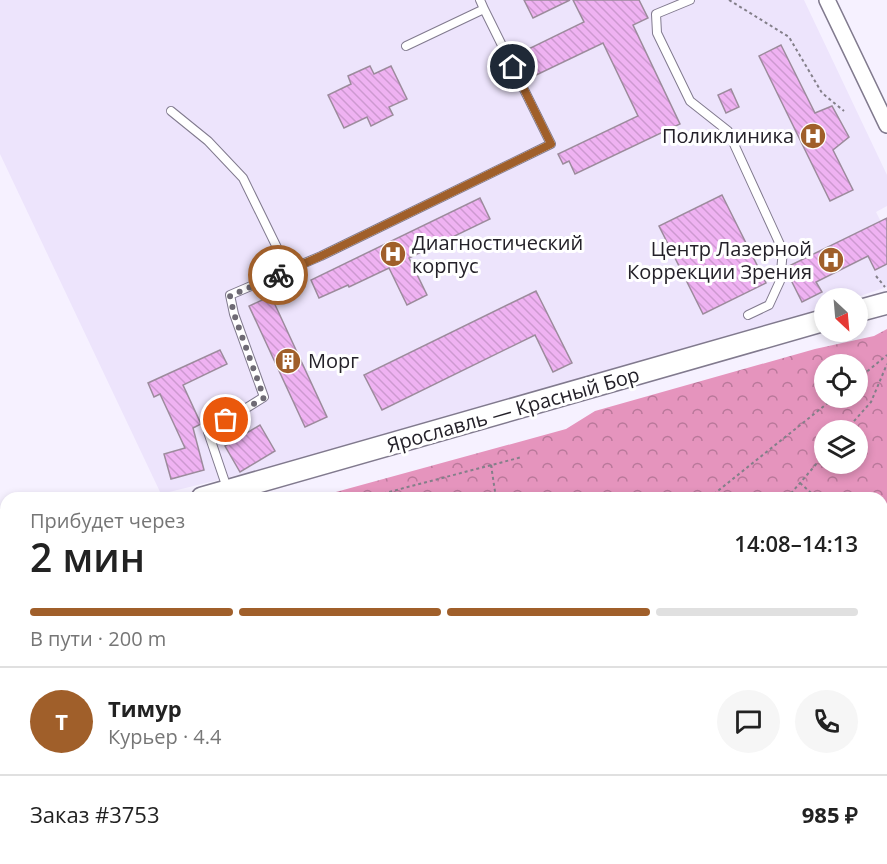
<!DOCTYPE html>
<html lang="ru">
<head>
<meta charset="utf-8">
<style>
	body { margin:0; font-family:"Open Sans",sans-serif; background:#f6f6f6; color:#222; height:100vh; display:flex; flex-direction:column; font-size:22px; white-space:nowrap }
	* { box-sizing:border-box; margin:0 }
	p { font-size:20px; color:#767676 }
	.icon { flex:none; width:33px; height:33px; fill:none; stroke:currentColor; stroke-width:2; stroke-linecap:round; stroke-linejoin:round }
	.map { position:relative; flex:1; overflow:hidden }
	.details { position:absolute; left:0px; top:492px; width:888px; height:372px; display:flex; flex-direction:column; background:#fff; border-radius:18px 18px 0 0; box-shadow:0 3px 9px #0003 }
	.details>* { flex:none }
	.needle { width:39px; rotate:154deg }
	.tools { position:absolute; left:814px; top:288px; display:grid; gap:12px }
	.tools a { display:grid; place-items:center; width:54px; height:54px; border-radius:50%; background:#fff; box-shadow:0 3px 9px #0003; font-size:30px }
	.pin { position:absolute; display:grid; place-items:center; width:51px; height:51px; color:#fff; margin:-26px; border:3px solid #fff; border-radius:50%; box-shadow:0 2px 6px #0007 }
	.courier { position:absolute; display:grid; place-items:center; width:60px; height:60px; margin:-30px; border:4px solid #a05f2a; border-radius:50%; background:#fff; color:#222; box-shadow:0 2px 8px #0007 }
	.headline em { font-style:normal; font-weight:600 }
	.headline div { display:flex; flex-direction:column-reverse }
	.headline { display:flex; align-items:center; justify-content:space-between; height:102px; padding:0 30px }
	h1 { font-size:39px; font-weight:600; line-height:45px }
	.bar { display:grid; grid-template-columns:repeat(4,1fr); gap:9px 6px; align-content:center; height:72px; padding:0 30px }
	.bar i { height:8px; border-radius:4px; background:#e0e0e0 }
	.bar .on { background:#a05f2a }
	.bar p { grid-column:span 4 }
	.line { display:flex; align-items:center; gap:15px; padding:0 30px; border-top:2px solid #e0e0e0 }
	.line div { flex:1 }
	.round { display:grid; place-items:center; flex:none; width:63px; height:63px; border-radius:32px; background:#f6f6f6 }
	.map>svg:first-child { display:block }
</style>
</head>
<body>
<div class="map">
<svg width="887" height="864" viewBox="0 0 887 864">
	<defs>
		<pattern id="forest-crowns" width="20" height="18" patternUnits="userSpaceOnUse" patternTransform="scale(1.5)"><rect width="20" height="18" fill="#e594bd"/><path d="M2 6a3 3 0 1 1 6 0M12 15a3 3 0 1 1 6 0" fill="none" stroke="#b9789a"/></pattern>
		<pattern id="building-back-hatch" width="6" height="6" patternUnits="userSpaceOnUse" patternTransform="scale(1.5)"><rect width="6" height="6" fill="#efb2f2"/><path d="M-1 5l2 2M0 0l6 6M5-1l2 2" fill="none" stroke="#cd99d0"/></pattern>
	</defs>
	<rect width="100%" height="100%" fill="#f6f1ff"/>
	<path fill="#ede4fc" d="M0,0H804L887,175V206L876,212L887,234V287L854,298H825V308L756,332L601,372L556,390L324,454L161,494L0,154Z"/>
	<path fill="url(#forest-crowns)" fill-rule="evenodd" d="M887,329V735L882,738V498H314L566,429L595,411L815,349L874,336ZM858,364V398H825V364ZM825,430H858V464H825Z
		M6,589V858H235L233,864H7L0,858V613L3,609Z
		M887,811V864H784L790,858H882V812Z
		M272,858H669L658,864H273Z"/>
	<path fill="url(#building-back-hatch)" stroke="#9c8b9c" stroke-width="1.5" d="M524,0H570L533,18Z
		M573,0H639L648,18L633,25L680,124L575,174L569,161L563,164L558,154L638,116L603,43L530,78L524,65L519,67L514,56L584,22Z
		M781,45L815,113L832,106L849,137L833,150L853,190L830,201L759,56Z
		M370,66L374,74L391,66L407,99L389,107L393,115L371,126L367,117L344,128L328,95L351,84L348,76Z
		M731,89L739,107L726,113L718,95Z
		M722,195L766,283L703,314L659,226Z
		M480,198L490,219L409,258L427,295L407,305L389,268L349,287L348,285L319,298L311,280Z
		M887,218V264L875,270L868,256L816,282L822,292L802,302L787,272V267Z
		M536,291L572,363L553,372L535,335L382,410L364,375Z
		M271,296L327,417L305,427L249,306Z
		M220,350L227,364L183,385L201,424L193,428L204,470L171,479L164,454L185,448L160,394L154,397L148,383Z
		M260,425L275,451L240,472L225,446Z"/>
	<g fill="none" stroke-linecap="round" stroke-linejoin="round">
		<g stroke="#817a8e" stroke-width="10">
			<path id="lane" d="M690,0L656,14L657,33L690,101L728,131L783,251L780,281L769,305L748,315
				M406,46L484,9L480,0
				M171,111L208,141L243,178L288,270
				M227,488L208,432L264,397L234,314L230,295L321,256L551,144L484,9"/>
		</g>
		<g stroke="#817a8e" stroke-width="18">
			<path id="street" d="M827,0L887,125"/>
		</g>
		<g stroke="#817a8e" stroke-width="24">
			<path id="secondary" d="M858,311L887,303
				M202,498L825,320
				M0,551L6,549
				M882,752L887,749
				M672,864L683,858"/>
		</g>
		<path stroke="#837f89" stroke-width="2" stroke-dasharray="3 3" stroke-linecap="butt" d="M729,0L789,37L822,93L844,111
			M876,276L885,287
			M858,379L887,355
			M846,430L871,402L887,364
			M491,465L496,498
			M800,483L817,498
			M366,498L522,457
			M709,498L834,398
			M787,498L825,454
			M0,582H6
			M882,692L887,689
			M882,716L887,713
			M210,864L217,858
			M540,864L549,858
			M603,864L615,858"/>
		<use href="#lane" stroke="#fff" stroke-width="8"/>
		<use href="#street" stroke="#fff" stroke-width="15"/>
		<use href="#secondary" stroke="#fff" stroke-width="21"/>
		<path stroke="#57545d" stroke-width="4" stroke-dasharray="8 8" stroke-linecap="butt" d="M882,773L887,770
			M713,864L724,858"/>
	</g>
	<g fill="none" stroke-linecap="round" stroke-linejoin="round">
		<path stroke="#6e6a74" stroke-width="6" stroke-dasharray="0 10.8" d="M226,420L264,398L234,314L230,296L278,275"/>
		<path stroke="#a05f2a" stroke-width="8" d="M278,275L321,256L551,144L513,67"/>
	</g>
	<defs>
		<g id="hospital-disc" transform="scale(1.35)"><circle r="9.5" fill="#a05f2a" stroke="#fff"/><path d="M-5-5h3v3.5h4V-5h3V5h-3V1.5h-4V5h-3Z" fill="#fff"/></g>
		<g id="building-disc" transform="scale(1.35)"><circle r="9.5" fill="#a05f2a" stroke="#fff"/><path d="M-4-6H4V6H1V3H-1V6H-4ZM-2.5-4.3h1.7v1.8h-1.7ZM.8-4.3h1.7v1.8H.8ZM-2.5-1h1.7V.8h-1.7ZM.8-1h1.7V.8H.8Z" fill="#fff"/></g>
	</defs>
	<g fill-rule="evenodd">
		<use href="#hospital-disc" x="813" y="136"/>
		<use href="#hospital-disc" x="393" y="254"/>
		<use href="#hospital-disc" x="831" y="260"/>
		<use href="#building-disc" x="288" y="361"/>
	</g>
	<g text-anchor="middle" stroke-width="6" stroke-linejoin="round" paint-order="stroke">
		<g font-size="20" fill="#242129" stroke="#fff" text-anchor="end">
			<text x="794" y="143">Поликлиника</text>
			<text x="412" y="250" text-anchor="start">Диагностический<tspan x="412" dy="23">корпус</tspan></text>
			<text x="812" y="256">Центр Лазерной<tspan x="812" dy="23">Коррекции Зрения</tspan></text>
			<text x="308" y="368" text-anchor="start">Морг</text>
		</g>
		<g font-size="20" fill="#242129" stroke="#fff">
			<text transform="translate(513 410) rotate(-16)" y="7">Ярославль — Красный Бор</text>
		</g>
	</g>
</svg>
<div class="tools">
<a><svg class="needle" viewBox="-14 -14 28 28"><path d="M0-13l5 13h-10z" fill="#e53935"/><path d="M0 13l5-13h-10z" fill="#767676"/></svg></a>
<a><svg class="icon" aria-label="locate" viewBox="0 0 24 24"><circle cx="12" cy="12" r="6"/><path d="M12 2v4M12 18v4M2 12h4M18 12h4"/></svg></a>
<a><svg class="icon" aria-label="layers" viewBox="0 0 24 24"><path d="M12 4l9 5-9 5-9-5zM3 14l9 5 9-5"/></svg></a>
</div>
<div class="pin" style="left:226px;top:420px;background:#ea580c"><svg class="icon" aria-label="bag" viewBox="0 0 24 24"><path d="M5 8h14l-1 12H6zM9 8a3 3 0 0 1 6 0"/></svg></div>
<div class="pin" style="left:513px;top:67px;background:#1f2937"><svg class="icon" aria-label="home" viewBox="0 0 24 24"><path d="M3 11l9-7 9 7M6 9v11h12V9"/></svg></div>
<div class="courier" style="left:278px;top:275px"><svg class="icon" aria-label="bike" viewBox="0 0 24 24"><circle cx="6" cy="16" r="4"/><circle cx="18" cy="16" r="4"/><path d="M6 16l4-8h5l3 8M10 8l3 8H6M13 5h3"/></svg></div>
<section class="details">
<div class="headline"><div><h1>2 мин</h1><p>Прибудет через</p></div><em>14:08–14:13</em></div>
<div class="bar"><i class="on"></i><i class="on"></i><i class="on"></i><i></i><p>В пути · 200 m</p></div>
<div class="line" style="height:108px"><b class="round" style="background:#a05f2a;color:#fff">Т</b><div><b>Тимур</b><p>Курьер · 4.4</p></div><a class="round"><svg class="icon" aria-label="chat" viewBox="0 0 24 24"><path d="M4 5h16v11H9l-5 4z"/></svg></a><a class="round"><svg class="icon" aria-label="phone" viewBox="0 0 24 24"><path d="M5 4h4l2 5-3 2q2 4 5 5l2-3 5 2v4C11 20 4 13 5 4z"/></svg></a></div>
<div class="line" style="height:78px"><div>Заказ #3753</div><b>985 ₽</b></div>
</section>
</div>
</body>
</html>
